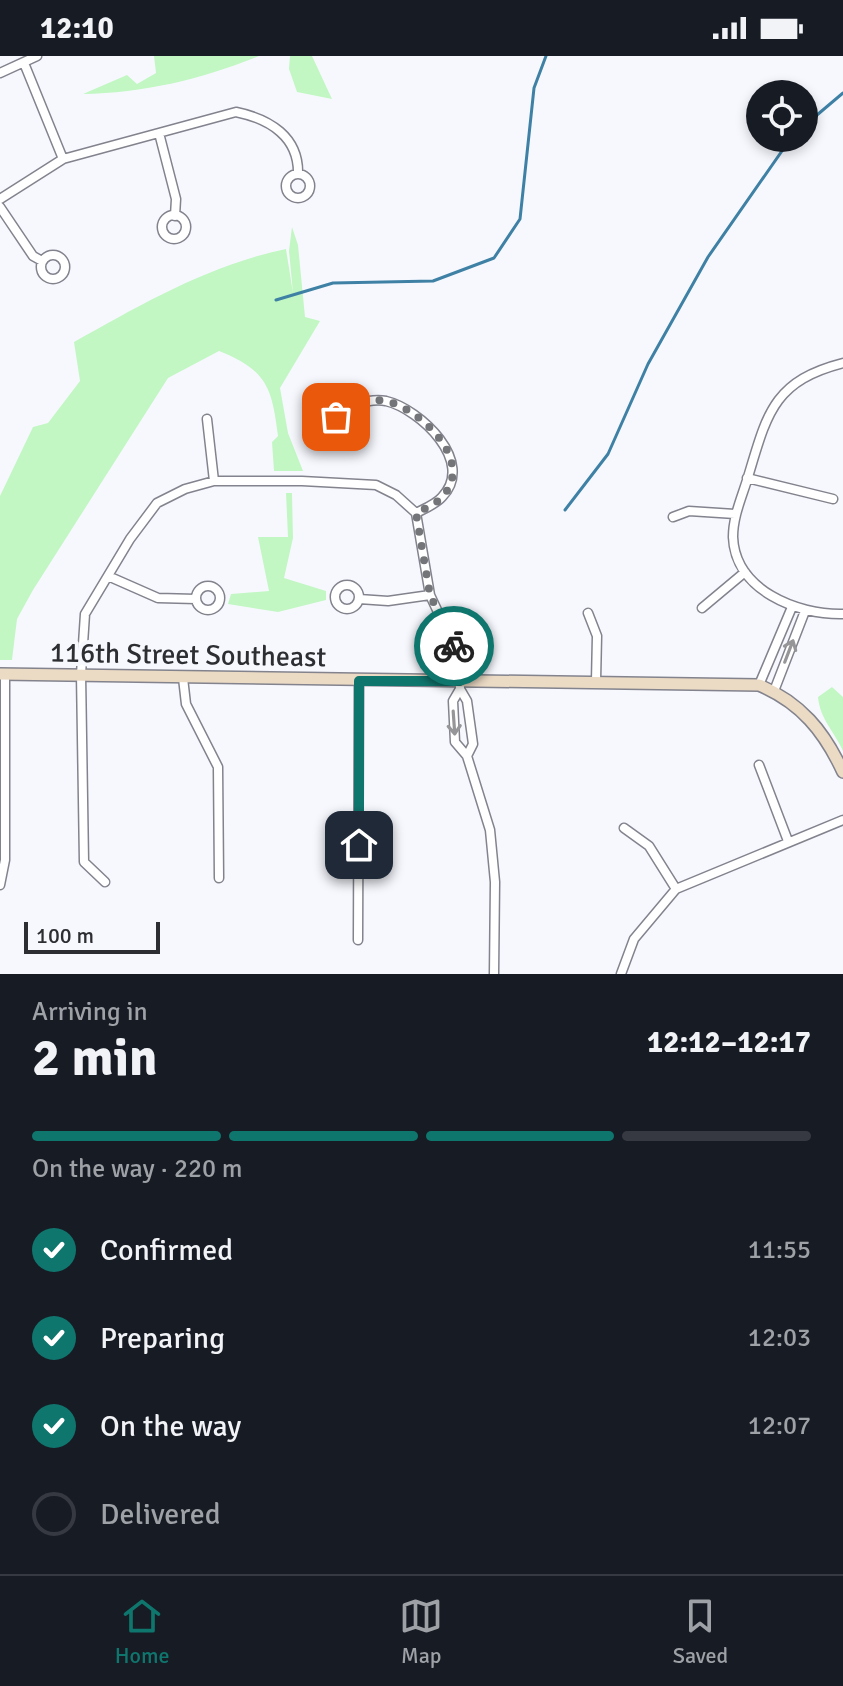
<!DOCTYPE html>
<html lang="en">
<head>
<meta charset="utf-8">
<style>
	body { margin:0; font-family:Signika,sans-serif; background:#242831; color:#f1f3f6; height:100vh; display:flex; flex-direction:column; font-size:30px; white-space:nowrap }
	* { box-sizing:border-box; margin:0 }
	p { font-size:26px; color:#9ea1a6 }
	.icon { flex:none; width:44px; height:44px; fill:none; stroke:currentColor; stroke-width:2; stroke-linecap:round; stroke-linejoin:round }
	.map { position:relative; height:918px; overflow:hidden }
	.details { display:flex; flex-direction:column; background:#171b24; flex:1 }
	.details>* { flex:none }
	.fabs { position:absolute; left:746px; top:24px; display:grid; gap:16px }
	.fabs a { display:grid; place-items:center; width:72px; height:72px; border-radius:50%; background:#171b24; box-shadow:0 4px 12px #0003; font-size:40px }
	.scale { position:absolute; left:24px; bottom:20px; width:136px; box-sizing:border-box; padding-left:8px; border:4px solid #2d2e32; border-top:0; font-size:22px; line-height:28px; white-space:nowrap; color:#2d2e32; -webkit-text-stroke:6px #f7f8fe; paint-order:stroke }
	.pin { position:absolute; display:grid; place-items:center; width:68px; height:68px; color:#fff; margin:-34px; border-radius:16px; box-shadow:0 4px 12px #0006 }
	.courier { position:absolute; display:grid; place-items:center; width:80px; height:80px; margin:-40px; border:6px solid #0f766e; border-radius:50%; background:#fff; color:#222; box-shadow:0 2px 10px #0007 }
	.headline em { font-style:normal; font-weight:700 }
	.headline div { display:flex; flex-direction:column-reverse }
	.headline { display:flex; align-items:center; justify-content:space-between; height:136px; padding:0 32px }
	h1 { font-size:52px; font-weight:700; line-height:60px }
	.bar { display:grid; grid-template-columns:repeat(4,1fr); gap:12px 8px; align-content:center; height:96px; padding:0 32px }
	.bar i { height:10px; border-radius:6px; background:#363941 }
	.bar .on { background:#0f766e }
	.bar p { grid-column:span 4 }
	ol { padding:0 32px; list-style:none }
	li { display:flex; align-items:center; gap:24px; height:88px }
	li p { margin-inline-start:auto }
	li .icon { padding:8px; border-radius:50%; background:#0f766e; color:#fff; stroke-width:4 }
	li:last-child { color:#9ea1a6 }
	li i { width:44px; height:44px; border:4px solid #363941; border-radius:50% }
	.status { display:flex; justify-content:space-between; align-items:center; height:56px; padding:0 40px; background:#171b24; direction:ltr }
	.status svg { height:22px; fill:currentColor }
	.menu { display:flex; justify-content:space-around; align-items:center; height:112px; border-top:2px solid #363941; background:#171b24; font-size:22px; color:#9ea1a6 }
	.menu a { display:grid; justify-items:center; gap:4px }
	.menu .on { color:#0f766e }
	.map>svg:first-child { display:block }
</style>
</head>
<body>
<div class="status"><b>12:10</b><svg viewBox="0 0 49 12"><path d="M0 12V9h3v3zM5 12V6h3v6zM10 12V3h3v9zM15 12V0h3v12zM26 1h20v11H26zM47 4h2v5h-2z"/></svg></div>
<div class="map">
<svg width="843" height="918" viewBox="0 0 843 918">
	<rect width="100%" height="100%" fill="#f7f8fe"/>
	<path fill="#c2f7c3" d="M154,0H259C202,23 144,37 83,38L127,19L137,28L156,17Z
		M290,0H312L332,43L297,36L289,13Z
		M292,171L298,189L305,261L320,265L280,332L288,377L303,415H274L272,386L278,380C272,332 267,314 219,295L168,322L33,534L17,563L12,604H0V440L33,371L48,367L80,325L74,286C142,248 209,209 286,193L293,237L289,195Z
		M286,437H292L293,482L284,522L326,535V544L278,556L228,548L231,538L269,535L258,481H288Z
		M832,631L843,641V695C834,675 820,663 818,641Z"/>
	<g fill="none" stroke-linecap="round" stroke-linejoin="round">
		<path stroke="#3e81a5" stroke-width="3" d="M804,70L843,37
			M276,244L333,227L433,225L494,202L520,163L534,32L546,0
			M565,454L608,398L648,308L708,201L791,82"/>
		<g stroke="#82838d" stroke-width="11">
			<path id="street" d="M24,7L63,103
				M0,17L37,0
				M159,77L176,143L175,160
				M286 130a12 12 0 1 1 24 0a12 12 0 1 1-24 0Z
				M0,143L63,103L236,56C270,63 299,81 298,118
				M0,151L33,200L42,205
				M162 171a12 12 0 1 1 24 0a12 12 0 1 1-24 0Z
				M41 211a12 12 0 1 1 24 0a12 12 0 1 1-24 0Z
				M843,307C773,325 767,358 748,421C742,441 733,460 733,481C735,534 797,559 843,558
				M333 354a12 12 0 1 1 24 0a12 12 0 1 1-24 0Z
				M356,348C366,345 376,343 386,345C420,353 476,406 442,441C436,448 424,453 416,457
				M207,363L214,425
				M747,422L833,443
				M416,457L430,539L459,601L460,633L467,645L473,688L467,700
				M673,461L689,455L735,458
				M108,520L158,542L196,543
				M335 541a12 12 0 1 1 24 0a12 12 0 1 1-24 0Z
				M196 542a12 12 0 1 1 24 0a12 12 0 1 1-24 0Z
				M359,543L388,545L430,539
				M702,552L745,516
				M588,557L597,580L596,625
				M183,622L186,648L218,711L219,822
				M759,629L792,551
				M460,633L453,645L455,686L467,700L490,774L495,826L494,918
				M774,635L805,555
				M759,709L788,785
				M624,772L649,790L676,833
				M105,826L84,806L81,618L85,558L130,483L157,447L185,433L214,425H302L376,429L396,439L416,457
				M0,829L5,804V618
				M358,884L359,625
				M621,918L634,883L676,833L843,764"/>
		</g>
		<g stroke="#82838d" stroke-width="14">
			<path id="secondary" d="M0,618L759,629C801,647 824,675 843,716"/>
		</g>
		<use href="#street" stroke="#fff" stroke-width="8"/>
		<use href="#secondary" stroke="#ebdac4" stroke-width="11"/>
	</g>
	<defs><path id="oneway-shaft" d="M-6 0H5M1.5-3L5.5 0L1.5 3" fill="none" stroke-width="1.6" stroke-linecap="round" stroke-linejoin="round" transform="scale(2)"/></defs>
	<g stroke="#969698">
		<use href="#oneway-shaft" transform="translate(789 595) rotate(-69)"/>
		<use href="#oneway-shaft" transform="translate(454 667) rotate(86)"/>
	</g>
	<g fill="none" stroke-linecap="round" stroke-linejoin="round">
		<path stroke="#747579" stroke-width="8" stroke-dasharray="0 14.4" d="M336,361L348,365L357,357L356,348C366,345 376,343 386,345C421,353 476,406 442,441C436,448 424,453 416,457L430,539L454,590"/>
		<path stroke="#0f766e" stroke-width="10" d="M359,789V625H460L459,601L454,590"/>
	</g>
	<g text-anchor="middle" stroke-width="8" stroke-linejoin="round" paint-order="stroke">
		<g font-size="28" fill="#2d2e32" stroke="#f7f8fe">
			<text transform="translate(188 598) rotate(1)" y="10">116th Street Southeast</text>
		</g>
	</g>
</svg>
<div class="fabs">
<a><svg class="icon" aria-label="locate" viewBox="0 0 24 24"><circle cx="12" cy="12" r="6"/><path d="M12 2v4M12 18v4M2 12h4M18 12h4"/></svg></a>
</div>
<div class="scale">100 m</div>
<div class="pin" style="left:336px;top:361px;background:#ea580c"><svg class="icon" aria-label="bag" viewBox="0 0 24 24"><path d="M5 8h14l-1 12H6zM9 8a3 3 0 0 1 6 0"/></svg></div>
<div class="pin" style="left:359px;top:789px;background:#1f2937"><svg class="icon" aria-label="home" viewBox="0 0 24 24"><path d="M3 11l9-7 9 7M6 9v11h12V9"/></svg></div>
<div class="courier" style="left:454px;top:590px"><svg class="icon" aria-label="bike" viewBox="0 0 24 24"><circle cx="6" cy="16" r="4"/><circle cx="18" cy="16" r="4"/><path d="M6 16l4-8h5l3 8M10 8l3 8H6M13 5h3"/></svg></div>
</div>
<section class="details">
<div class="headline"><div><h1>2 min</h1><p>Arriving in</p></div><em>12:12–12:17</em></div>
<div class="bar"><i class="on"></i><i class="on"></i><i class="on"></i><i></i><p>On the way · 220 m</p></div>
<ol>
<li><svg class="icon" aria-label="check" viewBox="0 0 24 24"><path d="M5 12l5 5 9-10"/></svg>Confirmed<p>11:55</p></li>
<li><svg class="icon" aria-label="check" viewBox="0 0 24 24"><path d="M5 12l5 5 9-10"/></svg>Preparing<p>12:03</p></li>
<li><svg class="icon" aria-label="check" viewBox="0 0 24 24"><path d="M5 12l5 5 9-10"/></svg>On the way<p>12:07</p></li>
<li><i></i>Delivered</li>
</ol>
</section>
<nav class="menu">
<a class="on"><svg class="icon" aria-label="home" viewBox="0 0 24 24"><path d="M3 11l9-7 9 7M6 9v11h12V9"/></svg>Home</a>
<a><svg class="icon" aria-label="map" viewBox="0 0 24 24"><path d="M3 6l6-2 6 2 6-2v14l-6 2-6-2-6 2zM9 4v14M15 6v14"/></svg>Map</a>
<a><svg class="icon" aria-label="saved" viewBox="0 0 24 24"><path d="M7 4h10v16l-5-4-5 4z"/></svg>Saved</a>
</nav>
</body>
</html>
